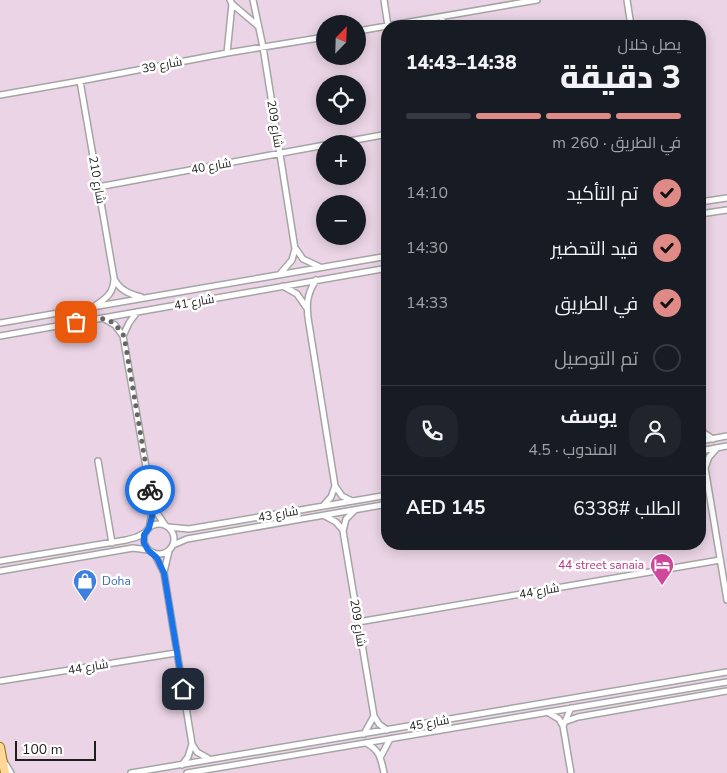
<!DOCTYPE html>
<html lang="ar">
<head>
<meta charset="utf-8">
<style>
	body { margin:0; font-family:"Nunito Sans",Cairo,sans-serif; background:#20242c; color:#f1f3f6; direction:rtl; height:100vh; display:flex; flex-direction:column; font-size:19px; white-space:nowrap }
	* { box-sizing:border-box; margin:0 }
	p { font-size:16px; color:#9ea1a6 }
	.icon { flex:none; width:28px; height:28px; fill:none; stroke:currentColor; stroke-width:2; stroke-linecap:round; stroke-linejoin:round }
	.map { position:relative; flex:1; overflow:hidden; direction:ltr }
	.side { position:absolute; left:381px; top:20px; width:325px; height:530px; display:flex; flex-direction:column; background:#171b24; border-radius:20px; box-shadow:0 2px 12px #0003; direction:rtl }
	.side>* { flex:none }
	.needle { width:32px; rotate:23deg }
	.tools { position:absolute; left:316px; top:15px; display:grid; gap:10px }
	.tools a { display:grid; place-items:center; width:50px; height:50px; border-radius:50%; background:#171b24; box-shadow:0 2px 12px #0003; font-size:25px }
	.scale { position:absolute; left:15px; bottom:12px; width:81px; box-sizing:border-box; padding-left:5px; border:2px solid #1e1e1e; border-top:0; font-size:14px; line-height:18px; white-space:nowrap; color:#1e1e1e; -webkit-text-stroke:4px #fff; paint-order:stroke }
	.pin { position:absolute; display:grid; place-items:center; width:42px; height:42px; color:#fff; margin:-21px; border-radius:10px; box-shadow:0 2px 8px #0006 }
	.courier { position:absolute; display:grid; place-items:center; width:50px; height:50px; margin:-25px; border:4px solid #1a73e8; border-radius:50%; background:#fff; color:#222; box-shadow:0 1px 6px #0007 }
	.headline em { font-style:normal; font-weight:800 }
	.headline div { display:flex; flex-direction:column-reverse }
	.headline { display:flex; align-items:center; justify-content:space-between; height:85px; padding:0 25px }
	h1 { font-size:32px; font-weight:800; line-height:38px }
	.bar { display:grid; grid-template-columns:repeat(4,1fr); gap:8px 5px; align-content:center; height:60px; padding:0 25px }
	.bar i { height:6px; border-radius:4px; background:#363941 }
	.bar .current { background:#e08a87 }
	.bar p { grid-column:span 4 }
	.line { display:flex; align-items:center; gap:12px; padding:0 25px; border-top:1px solid #363941 }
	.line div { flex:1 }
	.round { display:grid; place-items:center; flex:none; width:52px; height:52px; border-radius:20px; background:#20242c }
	ol { padding:0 25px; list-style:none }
	li { display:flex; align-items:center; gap:15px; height:55px }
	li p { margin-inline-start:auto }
	li .icon { padding:5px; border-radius:50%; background:#e08a87; color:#111; stroke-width:4 }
	li:last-child { color:#9ea1a6 }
	li i { width:28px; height:28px; border:2px solid #363941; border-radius:50% }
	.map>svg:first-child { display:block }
</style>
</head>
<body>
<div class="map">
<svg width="727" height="773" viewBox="0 0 727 773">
	<rect width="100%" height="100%" fill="#f0ece3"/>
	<path fill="#ead4e5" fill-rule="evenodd" d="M0,0H727V773H0ZM325,24H358V56H325ZM388,26H700V544H388ZM325,84H358V116H325ZM325,144H358V176H325ZM325,204H358V236H325Z"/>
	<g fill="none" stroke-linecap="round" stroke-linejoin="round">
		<g stroke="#a5a5a5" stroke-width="8">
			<path id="street" d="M253,0L263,47L295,249L292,260L280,274
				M384,0L388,26
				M627,0L631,26
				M232,4L258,26
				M442,17L443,26
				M358,31L537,0
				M227,53L232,4L230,0
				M80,81L114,278C114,292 107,298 96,305
				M0,95L80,81L227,53L325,37
				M333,144L388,134
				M98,187L325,145
				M700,202L727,198
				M700,214L727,210
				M296,249L303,259L320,267
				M114,279C120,290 129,294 141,297
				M316,280C306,295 306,307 309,324L335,486L342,496L352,501
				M283,286L297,294L306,307
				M103,318L115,325L123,336L153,507L149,528
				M0,323L388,256
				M0,336L388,268
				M123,336L129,323L137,312
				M700,428L704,433L713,439
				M700,441L727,436
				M700,451L727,446
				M700,460L705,468L727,600
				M98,461L112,543
				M705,468L709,457L717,448
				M323,506L331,497L335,486
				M153,507L165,525
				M355,510L346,519L343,531L374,716L379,724L387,730
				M325,516L336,522L343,530
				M144 539a15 15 0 1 1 30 0a15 15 0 1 1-30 0Z
				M168,527L189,529L388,495
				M173,545L187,539L388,504
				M154,553L164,573L192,744L197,752L209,759
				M0,561L126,540L137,537L146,532
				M0,571L133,548L148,550
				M164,572L169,551
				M358,622L720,560
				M0,681L176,653
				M571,708L563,726L571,773
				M549,713L559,719L563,726
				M564,722L578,717L727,691
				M364,734L374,716
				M366,743C380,750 381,759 384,773
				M381,756L390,739
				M5,763L11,773
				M182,765L188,757L192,744
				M131,773L727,672
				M187,773L727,682"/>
		</g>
		<g stroke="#986d00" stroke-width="10">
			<path id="primary" d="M0,747L5,773"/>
		</g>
		<use href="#street" stroke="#fff" stroke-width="5"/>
		<use href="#primary" stroke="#ffd899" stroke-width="8"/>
	</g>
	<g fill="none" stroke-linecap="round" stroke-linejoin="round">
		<path stroke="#686663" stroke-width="5" stroke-dasharray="0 9" d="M76,322C99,318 109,313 124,336L150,490"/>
		<path stroke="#1a73e8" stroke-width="6" d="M150,490L153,512L149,528L144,535V543L148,550L157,558L164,573L183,689"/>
	</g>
	<defs>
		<g id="hotel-pin" transform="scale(1.25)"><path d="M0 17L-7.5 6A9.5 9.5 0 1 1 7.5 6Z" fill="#d1479c" stroke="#fff"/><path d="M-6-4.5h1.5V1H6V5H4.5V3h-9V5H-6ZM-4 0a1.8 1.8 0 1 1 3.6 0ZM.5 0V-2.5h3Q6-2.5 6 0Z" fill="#fff"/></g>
		<g id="shop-pin" transform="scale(1.25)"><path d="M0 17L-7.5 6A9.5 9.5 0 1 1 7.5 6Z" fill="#3f7fe0" stroke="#fff"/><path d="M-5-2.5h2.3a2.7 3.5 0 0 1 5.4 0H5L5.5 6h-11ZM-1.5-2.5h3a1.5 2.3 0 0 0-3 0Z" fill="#fff"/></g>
	</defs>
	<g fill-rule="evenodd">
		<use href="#hotel-pin" x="662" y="565"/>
		<use href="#shop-pin" x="85" y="581"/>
	</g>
	<g text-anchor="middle" stroke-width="5" stroke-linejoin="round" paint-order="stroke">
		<g font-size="12" fill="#1e1e1e" stroke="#fff">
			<text transform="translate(162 65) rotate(-11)" y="4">شارع 39</text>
			<text transform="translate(275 124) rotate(81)" y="4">شارع 209</text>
			<text transform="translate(211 166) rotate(-10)" y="4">شارع 40</text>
			<text transform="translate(97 180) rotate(80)" y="4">شارع 210</text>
			<text transform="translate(194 302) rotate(-10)" y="4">شارع 41</text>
			<text transform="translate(278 514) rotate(-10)" y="4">شارع 43</text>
			<text transform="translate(539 591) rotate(-10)" y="4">شارع 44</text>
			<text transform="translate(358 623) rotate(81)" y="4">شارع 209</text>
			<text transform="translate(88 667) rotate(-9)" y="4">شارع 44</text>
			<text transform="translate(429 723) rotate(-10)" y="4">شارع 45</text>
		</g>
		<g font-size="12" fill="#b23c85" stroke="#fff" text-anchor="end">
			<text x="644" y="569">44 street sanaia</text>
		</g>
		<g font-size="12" fill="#366cbe" stroke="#fff" text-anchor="start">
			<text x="102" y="585">Doha</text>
		</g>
	</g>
</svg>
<div class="tools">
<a><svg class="needle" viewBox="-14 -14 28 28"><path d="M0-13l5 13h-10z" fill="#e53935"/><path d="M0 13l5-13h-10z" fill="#9ea1a6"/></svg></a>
<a><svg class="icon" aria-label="locate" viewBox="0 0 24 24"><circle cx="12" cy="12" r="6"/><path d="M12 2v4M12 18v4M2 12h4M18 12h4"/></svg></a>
<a>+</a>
<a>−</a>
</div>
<div class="scale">100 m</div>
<div class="pin" style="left:76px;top:322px;background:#ea580c"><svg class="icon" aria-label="bag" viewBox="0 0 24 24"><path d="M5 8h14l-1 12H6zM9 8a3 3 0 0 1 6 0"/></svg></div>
<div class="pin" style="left:183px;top:689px;background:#1f2937"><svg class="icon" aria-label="home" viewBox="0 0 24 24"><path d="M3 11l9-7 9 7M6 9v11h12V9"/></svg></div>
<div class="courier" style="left:150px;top:490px"><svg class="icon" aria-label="bike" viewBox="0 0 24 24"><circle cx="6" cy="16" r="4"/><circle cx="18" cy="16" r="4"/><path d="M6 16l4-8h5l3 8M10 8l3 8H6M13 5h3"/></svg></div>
<section class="side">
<div class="headline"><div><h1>3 دقيقة</h1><p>يصل خلال</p></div><em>14:38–14:43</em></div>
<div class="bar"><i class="current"></i><i class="current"></i><i class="current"></i><i></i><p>في الطريق · 260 m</p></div>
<ol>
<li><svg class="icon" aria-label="check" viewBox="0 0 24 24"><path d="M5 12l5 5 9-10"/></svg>تم التأكيد<p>14:10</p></li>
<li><svg class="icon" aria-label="check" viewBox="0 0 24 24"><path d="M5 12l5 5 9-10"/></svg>قيد التحضير<p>14:30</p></li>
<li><svg class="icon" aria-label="check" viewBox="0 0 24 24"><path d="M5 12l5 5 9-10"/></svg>في الطريق<p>14:33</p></li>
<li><i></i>تم التوصيل</li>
</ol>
<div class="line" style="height:90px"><a class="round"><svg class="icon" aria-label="person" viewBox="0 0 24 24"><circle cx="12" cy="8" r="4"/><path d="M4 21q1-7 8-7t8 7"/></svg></a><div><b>يوسف</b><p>المندوب · 4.5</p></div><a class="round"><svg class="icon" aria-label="phone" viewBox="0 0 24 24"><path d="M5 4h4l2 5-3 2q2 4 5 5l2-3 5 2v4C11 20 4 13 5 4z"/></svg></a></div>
<div class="line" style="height:65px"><div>الطلب #6338</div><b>AED 145</b></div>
</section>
</div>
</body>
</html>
